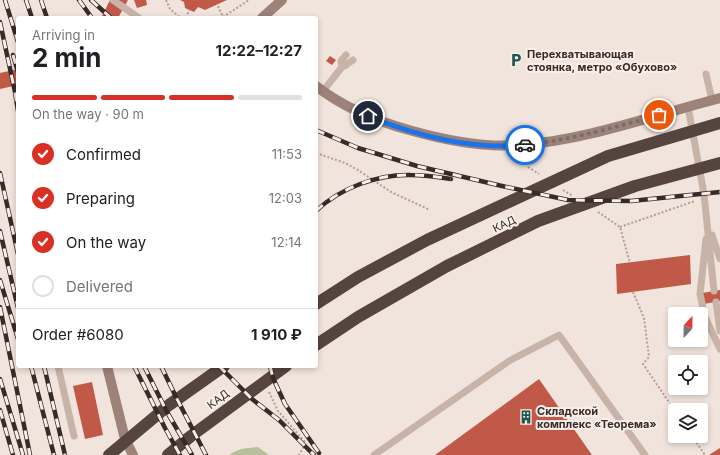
<!DOCTYPE html>
<html lang="en">
<head>
<meta charset="utf-8">
<style>
	body { margin:0; font-family:Inter,sans-serif; background:#f6f6f6; color:#202124; height:100vh; display:flex; flex-direction:column; font-size:15px; white-space:nowrap }
	* { box-sizing:border-box; margin:0 }
	p { font-size:13px; color:#757577 }
	.icon { flex:none; width:22px; height:22px; fill:none; stroke:currentColor; stroke-width:2; stroke-linecap:round; stroke-linejoin:round }
	.map { position:relative; flex:1; overflow:hidden }
	.panel { position:absolute; left:16px; top:16px; width:302px; height:352px; display:flex; flex-direction:column; background:#fff; border-radius:4px; box-shadow:0 2px 6px #0003 }
	.panel>* { flex:none }
	.needle { width:26px; rotate:22deg }
	.tools { position:absolute; left:668px; top:307px; display:grid; gap:8px }
	.tools a { display:grid; place-items:center; width:40px; height:40px; border-radius:4px; background:#fff; box-shadow:0 2px 6px #0003; font-size:20px }
	.pin { position:absolute; display:grid; place-items:center; width:34px; height:34px; color:#fff; margin:-17px; border:2px solid #fff; border-radius:50%; box-shadow:0 1px 4px #0007 }
	.courier { position:absolute; display:grid; place-items:center; width:40px; height:40px; margin:-20px; border:3px solid #1a73e8; border-radius:50%; background:#fff; color:#222; box-shadow:0 1px 5px #0007 }
	.overview em { font-style:normal; font-weight:700 }
	.overview div { display:flex; flex-direction:column-reverse }
	.overview { display:flex; align-items:center; justify-content:space-between; height:68px; padding:0 16px }
	h1 { font-size:26px; font-weight:700; line-height:30px }
	.bar { display:grid; grid-template-columns:repeat(4,1fr); gap:6px 4px; align-content:center; height:48px; padding:0 16px }
	.bar i { height:5px; border-radius:3px; background:#e0e0e0 }
	.bar .selected { background:#d93025 }
	.bar p { grid-column:span 4 }
	.line { display:flex; align-items:center; gap:10px; padding:0 16px; border-top:1px solid #e0e0e0 }
	.line div { flex:1 }
	ol { padding:0 16px; list-style:none }
	li { display:flex; align-items:center; gap:12px; height:44px }
	li p { margin-inline-start:auto }
	li .icon { padding:4px; border-radius:50%; background:#d93025; color:#fff; stroke-width:4 }
	li:last-child { color:#757577 }
	li i { width:22px; height:22px; border:2px solid #e0e0e0; border-radius:50% }
	.map>svg:first-child { display:block }
</style>
</head>
<body>
<div class="map">
<svg width="720" height="455" viewBox="0 0 720 455">
	<rect width="100%" height="100%" fill="#f1e4dc"/>
	<path fill="#b7bf9c" d="M258,447L269,455H229C238,448 247,448 258,447Z"/>
	<path fill="#c15949" d="M110,0H128L118,18H101Z
		M134,0H146L147,5L137,8Z
		M180,0H227L205,10L198,7L194,12L185,8L184,2Z
		M330,56L336,60L332,65L326,61Z
		M18,69V85L0,89V73Z
		M690,255L691,284L617,294L616,264Z
		M720,290V301L704,304L702,293Z
		M539,379L592,455H435Z
		M92,382L103,435L85,439L73,386Z
		M720,448V455H709Z"/>
	<g fill="none" stroke-linecap="round" stroke-linejoin="round">
		<path stroke="#b49d92" stroke-width="2" stroke-dasharray="2 2" stroke-linecap="butt" d="M166,0L170,9L181,18
			M218,6L223,17L249,0
			M186,18L189,10
			M316,153L345,163L358,170L391,192L430,210
			M528,167L539,174
			M563,190L573,196
			M598,212L620,227L630,263
			M620,227L695,201
			M633,292L644,318L649,357L643,364L675,411
			M269,392L278,411L306,443L299,455
			M692,436L705,455"/>
		<path stroke="#c8b3a8" stroke-width="7" d="M113,0L139,18
			M342,67L341,61L346,55
			M706,74L712,100
			M323,91L342,67L346,65L353,60
			M688,107L704,194L714,291
			M712,235L720,259
			M706,239L700,294L705,317L720,349
			M716,302L720,331
			M58,366L74,436
			M374,455L509,361L559,335L645,455"/>
		<path stroke="#9c8279" stroke-width="10" d="M262,18L282,0
			M316,86C343,107 376,121 409,130C444,140 482,148 519,145C588,140 654,115 720,98
			M107,366L125,439L133,455"/>
		<path stroke="#56443f" stroke-width="12" d="M316,304L358,277L427,240L608,156L720,123
			M316,345L358,317L447,266L538,221L635,186L720,163
			M109,455L169,405L224,366
			M168,455L191,436L286,366"/>
		<g stroke="#352b28" stroke-width="4.5">
			<path id="rail" d="M5,0L18,42
				M26,0L32,18
				M41,0L47,18
				M79,0L92,18
				M91,0L111,18
				M0,22L15,92L18,111
				M13,55L18,72
				M316,130L358,148L417,166L502,186L568,200L631,201L720,192
				M0,173L18,254
				M316,211C340,188 378,174 411,175C425,175 438,177 451,179
				M0,231L18,308
				M0,280L18,339
				M0,307L30,455
				M31,366L54,455
				M44,366L65,455
				M134,366L165,428L180,455
				M144,366L167,412L192,455
				M161,366L176,397L206,455
				M219,366L252,399L279,420L314,455
				M270,366L273,378L285,404L319,453
				M0,379L23,455
				M0,410L13,455"/>
		</g>
		<use href="#rail" stroke="#f9efe8" stroke-width="3" stroke-dasharray="9" stroke-linecap="butt"/>
	</g>
	<g fill="none" stroke-linecap="round" stroke-linejoin="round">
		<path stroke="#776c67" stroke-width="4" stroke-dasharray="0 7.2" d="M525,145C571,140 615,127 659,115"/>
		<path stroke="#1a73e8" stroke-width="5" d="M368,116C416,136 473,150 525,145"/>
	</g>
	<defs>
		<g id="parking-bare" transform="scale(1.08)"><path d="M-3.5-5.5H1a3.5 3.5 0 0 1 0 7H-1V5.5H-3.5ZM-1-3.4V-.6H.8a1.4 1.4 0 0 0 0-2.8Z" fill="#1f5553" stroke="#f9efe8" stroke-width="2.5" paint-order="stroke"/></g>
		<g id="building-bare" transform="scale(1.08)"><path d="M-4-6H4V6H1V3H-1V6H-4ZM-2.5-4.3h1.7v1.8h-1.7ZM.8-4.3h1.7v1.8H.8ZM-2.5-1h1.7V.8h-1.7ZM.8-1h1.7V.8H.8Z" fill="#1f5553" stroke="#f9efe8" stroke-width="2.5" paint-order="stroke"/></g>
	</defs>
	<g fill-rule="evenodd">
		<use href="#parking-bare" x="516" y="60"/>
		<use href="#building-bare" x="526" y="417"/>
	</g>
	<g text-anchor="middle" stroke-width="4" stroke-linejoin="round" paint-order="stroke">
		<g font-size="11" font-weight="bold" fill="#352b28" stroke="#f9efe8" text-anchor="start">
			<text x="527" y="58">Перехватывающая<tspan x="527" dy="13">стоянка, метро «Обухово»</tspan></text>
			<text x="537" y="415">Складской<tspan x="537" dy="13">комплекс «Теорема»</tspan></text>
		</g>
		<g font-size="11" fill="#352b28" stroke="#f9efe8">
			<text transform="translate(504 224) rotate(-26)" y="4">КАД</text>
			<text transform="translate(218 399) rotate(-37)" y="4">КАД</text>
		</g>
	</g>
</svg>
<div class="tools">
<a><svg class="needle" viewBox="-14 -14 28 28"><path d="M0-13l5 13h-10z" fill="#e53935"/><path d="M0 13l5-13h-10z" fill="#757577"/></svg></a>
<a><svg class="icon" aria-label="locate" viewBox="0 0 24 24"><circle cx="12" cy="12" r="6"/><path d="M12 2v4M12 18v4M2 12h4M18 12h4"/></svg></a>
<a><svg class="icon" aria-label="layers" viewBox="0 0 24 24"><path d="M12 4l9 5-9 5-9-5zM3 14l9 5 9-5"/></svg></a>
</div>
<div class="pin" style="left:659px;top:115px;background:#ea580c"><svg class="icon" aria-label="bag" viewBox="0 0 24 24"><path d="M5 8h14l-1 12H6zM9 8a3 3 0 0 1 6 0"/></svg></div>
<div class="pin" style="left:368px;top:116px;background:#1f2937"><svg class="icon" aria-label="home" viewBox="0 0 24 24"><path d="M3 11l9-7 9 7M6 9v11h12V9"/></svg></div>
<div class="courier" style="left:525px;top:145px"><svg class="icon" aria-label="car" viewBox="0 0 24 24"><path d="M5 17H2v-5l4-1 3-4h7l3 4 3 1v5h-3M9 17h6M6 11h13"/><circle cx="7" cy="17" r="2"/><circle cx="17" cy="17" r="2"/></svg></div>
<section class="panel">
<div class="overview"><div><h1>2 min</h1><p>Arriving in</p></div><em>12:22–12:27</em></div>
<div class="bar"><i class="selected"></i><i class="selected"></i><i class="selected"></i><i></i><p>On the way · 90 m</p></div>
<ol>
<li><svg class="icon" aria-label="check" viewBox="0 0 24 24"><path d="M5 12l5 5 9-10"/></svg>Confirmed<p>11:53</p></li>
<li><svg class="icon" aria-label="check" viewBox="0 0 24 24"><path d="M5 12l5 5 9-10"/></svg>Preparing<p>12:03</p></li>
<li><svg class="icon" aria-label="check" viewBox="0 0 24 24"><path d="M5 12l5 5 9-10"/></svg>On the way<p>12:14</p></li>
<li><i></i>Delivered</li>
</ol>
<div class="line" style="height:52px"><div>Order #6080</div><b>1 910 ₽</b></div>
</section>
</div>
</body>
</html>
